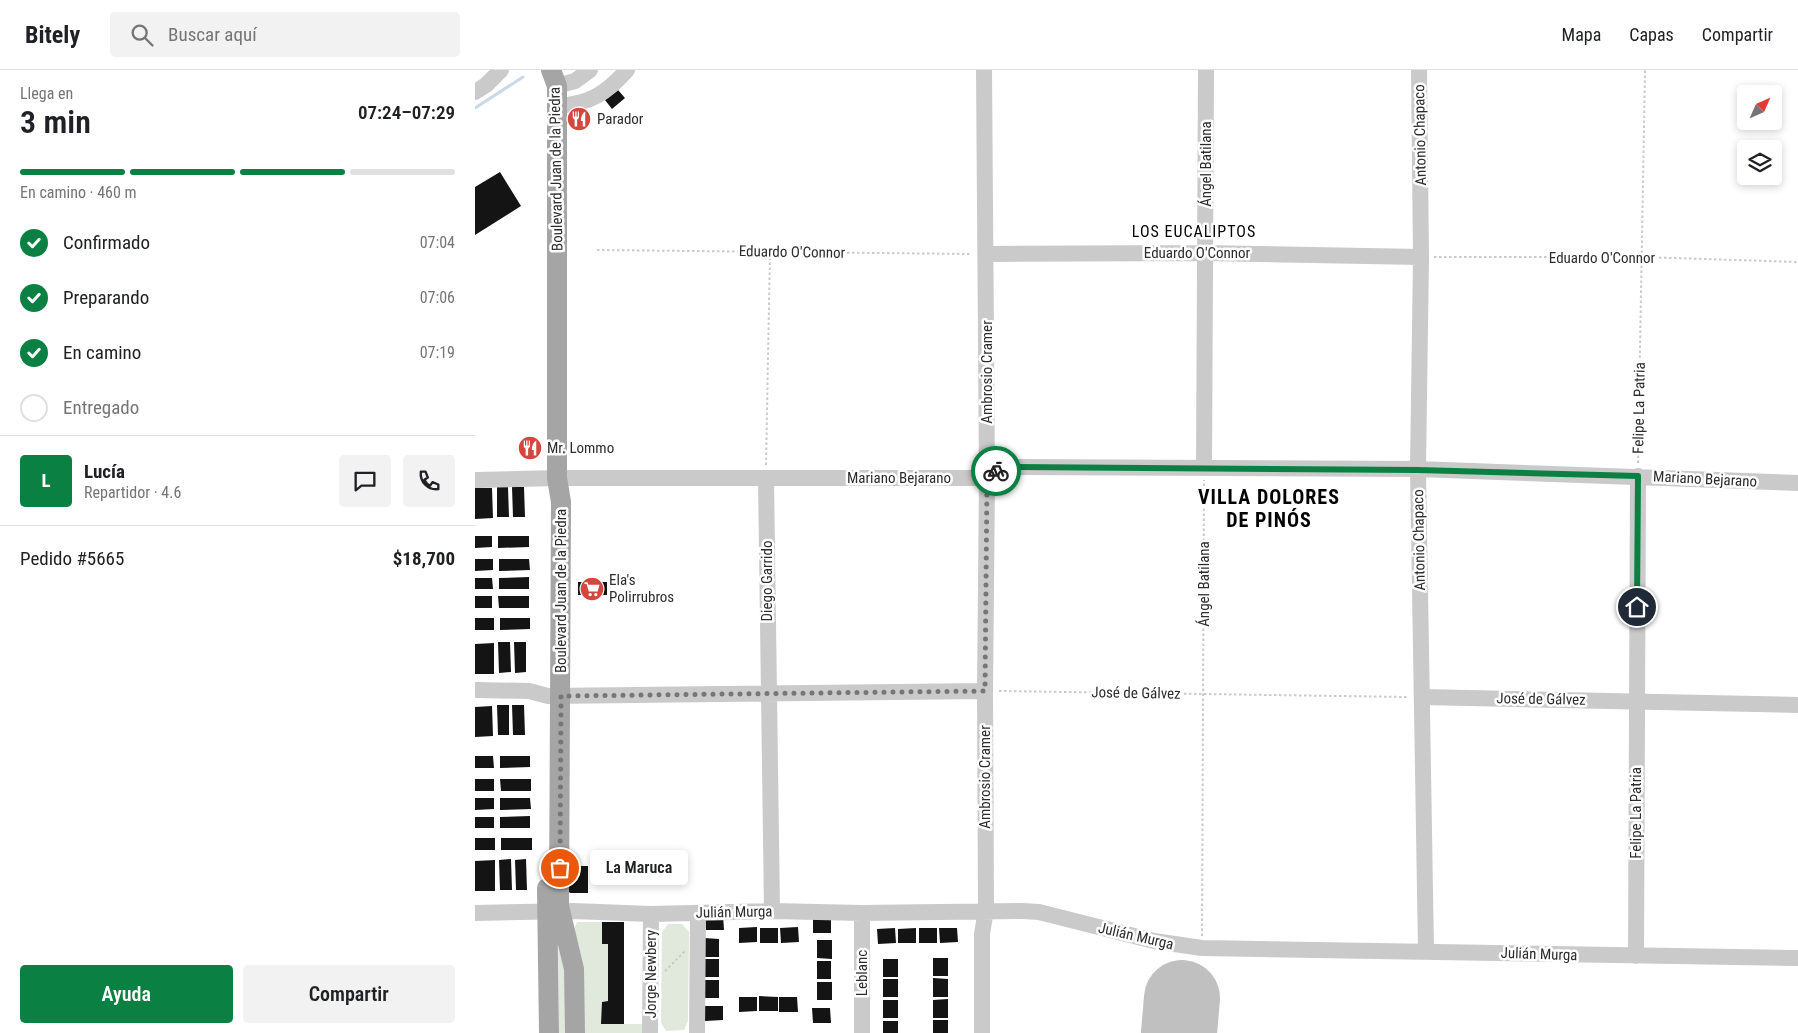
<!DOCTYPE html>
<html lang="es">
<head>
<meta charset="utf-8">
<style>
	body { margin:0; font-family:"Roboto Condensed",sans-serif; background:#f2f2f2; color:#202124; height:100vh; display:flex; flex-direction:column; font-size:19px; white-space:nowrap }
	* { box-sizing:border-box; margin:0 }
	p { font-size:16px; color:#757577 }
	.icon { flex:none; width:28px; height:28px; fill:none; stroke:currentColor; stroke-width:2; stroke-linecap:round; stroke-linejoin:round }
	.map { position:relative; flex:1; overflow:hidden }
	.details { display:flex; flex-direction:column; background:#fff; width:475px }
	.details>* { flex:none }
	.needle { width:32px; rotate:45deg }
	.buttons { position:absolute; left:1262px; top:15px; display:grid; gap:10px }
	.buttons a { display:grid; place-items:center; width:45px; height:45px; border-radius:5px; background:#fff; box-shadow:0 2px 8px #0003; font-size:25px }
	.pin { position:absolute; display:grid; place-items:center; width:42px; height:42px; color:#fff; margin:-21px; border:2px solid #fff; border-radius:50%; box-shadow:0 1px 5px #0007 }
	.courier { position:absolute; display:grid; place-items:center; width:50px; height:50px; margin:-25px; border:4px solid #0b8043; border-radius:50%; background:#fff; color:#222; box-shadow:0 1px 6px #0007 }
	.bubble { position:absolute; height:35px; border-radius:5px; background:#fff; box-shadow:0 2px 8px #0003; font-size:16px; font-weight:600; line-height:35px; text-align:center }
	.summary em { font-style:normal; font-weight:600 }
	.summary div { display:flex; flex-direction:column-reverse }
	.summary { display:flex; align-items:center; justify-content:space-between; height:85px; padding:0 20px }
	h1 { font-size:32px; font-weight:600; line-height:38px }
	.bar { display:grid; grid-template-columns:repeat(4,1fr); gap:8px 5px; align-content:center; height:60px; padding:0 20px }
	.bar i { height:6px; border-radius:4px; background:#e0e0e0 }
	.bar .on { background:#0b8043 }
	.bar p { grid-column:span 4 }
	.line { display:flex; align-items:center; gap:12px; padding:0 20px; border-top:1px solid #e0e0e0 }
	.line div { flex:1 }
	.round { display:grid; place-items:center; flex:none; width:52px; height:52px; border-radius:5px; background:#f2f2f2 }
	ol { padding:0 20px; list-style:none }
	li { display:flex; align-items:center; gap:15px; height:55px }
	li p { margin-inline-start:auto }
	li .icon { padding:5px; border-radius:50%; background:#0b8043; color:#fff; stroke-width:4 }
	li:last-child { color:#757577 }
	li i { width:28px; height:28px; border:2px solid #e0e0e0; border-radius:50% }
	.button { display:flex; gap:10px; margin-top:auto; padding:10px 20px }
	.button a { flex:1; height:58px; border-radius:5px; background:#0b8043; color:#fff; font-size:20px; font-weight:600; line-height:58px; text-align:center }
	.button a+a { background:#f2f2f2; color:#202124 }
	header { display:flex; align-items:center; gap:30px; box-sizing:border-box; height:70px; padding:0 25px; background:#fff; border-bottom:1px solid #e0e0e0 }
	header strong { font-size:24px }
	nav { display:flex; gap:28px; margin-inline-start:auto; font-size:18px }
	.search { width:350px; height:45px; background:#f2f2f2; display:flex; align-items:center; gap:12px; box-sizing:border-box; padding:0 18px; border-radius:5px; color:#757577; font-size:19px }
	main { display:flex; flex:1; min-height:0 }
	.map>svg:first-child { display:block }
</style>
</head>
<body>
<header>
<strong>Bitely</strong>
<div class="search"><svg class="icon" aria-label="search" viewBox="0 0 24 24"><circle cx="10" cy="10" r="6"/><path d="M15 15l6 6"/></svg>Buscar aquí</div>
<nav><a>Mapa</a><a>Capas</a><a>Compartir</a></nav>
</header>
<main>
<section class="details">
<div class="summary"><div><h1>3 min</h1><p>Llega en</p></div><em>07:24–07:29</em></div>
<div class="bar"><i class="on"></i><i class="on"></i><i class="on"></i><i></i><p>En camino · 460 m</p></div>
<ol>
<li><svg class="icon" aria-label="check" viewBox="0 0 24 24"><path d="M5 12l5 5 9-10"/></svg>Confirmado<p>07:04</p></li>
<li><svg class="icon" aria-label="check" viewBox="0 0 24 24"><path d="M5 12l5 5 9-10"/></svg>Preparando<p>07:06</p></li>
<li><svg class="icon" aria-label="check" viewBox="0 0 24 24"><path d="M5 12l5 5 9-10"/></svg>En camino<p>07:19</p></li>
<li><i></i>Entregado</li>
</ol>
<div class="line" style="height:90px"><b class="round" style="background:#0b8043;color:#fff">L</b><div><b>Lucía</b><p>Repartidor · 4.6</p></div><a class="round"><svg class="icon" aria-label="chat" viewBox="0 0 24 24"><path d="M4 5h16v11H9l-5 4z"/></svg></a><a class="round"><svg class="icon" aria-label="phone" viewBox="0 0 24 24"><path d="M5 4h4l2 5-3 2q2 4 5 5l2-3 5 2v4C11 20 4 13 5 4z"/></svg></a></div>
<div class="line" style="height:65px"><div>Pedido #5665</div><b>$18,700</b></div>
<div class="button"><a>Ayuda</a><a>Compartir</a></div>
</section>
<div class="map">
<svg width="1323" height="963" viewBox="0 0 1323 963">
	<rect width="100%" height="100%" fill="#fff"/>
	<path fill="#e1e9dc" d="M102,852H127V874H133V931L127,932V954H167V963H106L99,859Z
		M193,854H207L214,862L213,951L209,960L191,961L186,953L187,862Z
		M83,861L91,902V963H84Z"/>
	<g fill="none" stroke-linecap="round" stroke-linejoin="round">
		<path stroke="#cad8e8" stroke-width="3" d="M0,38L48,7"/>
		<path stroke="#c0c0c0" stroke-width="76" d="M704,963L707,928"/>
	</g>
	<path fill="#141414" d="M143,20L150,28L137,39L130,30Z
		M95,43H112V55H95Z
		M25,102L46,136L0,165V117Z
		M22,417H33L34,447H22Z
		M37,417H49L50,447H38Z
		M0,418H17L18,448L0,449Z
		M0,466H17V477L0,478Z
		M23,466H54V477L23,478Z
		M0,489H18V500L0,501Z
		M24,489H54L55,500L24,501Z
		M54,507V519H24V508Z
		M0,508H17L18,519H0Z
		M103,512H132V525H103Z
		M0,526H17V538H0Z
		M23,526H54V538H24Z
		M0,548H19V560H0Z
		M25,548H55V559L25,560Z
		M23,572H35L36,602L24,603Z
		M39,572H51V602L40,603Z
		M19,573V604H0V574Z
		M22,635H34V665H23Z
		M37,635H49L50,665H38Z
		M17,636L18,666L0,667V637Z
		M0,686H18L19,698H0Z
		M25,686H55V697L25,698Z
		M0,709H19V721H0Z
		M25,709H56V721H26Z
		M0,728H19V739L0,740Z
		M25,728H55L56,739L25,740Z
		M55,746V758H25V747Z
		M0,747H19V758H0Z
		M0,768H20V780H0Z
		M26,768H57V780H26Z
		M36,789L37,820H25L24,790Z
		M51,789L52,820H41L40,790Z
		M20,790V821H0V791Z
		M90,796H113V823H95L90,817Z
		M230,845H248L249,860H231Z
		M338,848H356V863H338Z
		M127,852H149V954H126L127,932L133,931V874H127Z
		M282,857V872L264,873V858Z
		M323,857L324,872L306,873L305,858Z
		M285,858H303V873H285Z
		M420,858L421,873L403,874L402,859Z
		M441,858V873H423V859Z
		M444,858H462V873H444Z
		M464,858H482L483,872L465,873Z
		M229,868L244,869V887H229Z
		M342,870H357V889L342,888Z
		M458,888H473V906H458Z
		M229,889H244V907H229Z
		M408,889H423V907H408Z
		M342,891H356V909H342Z
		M458,908L473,909V927H458Z
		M408,909H423V927H408Z
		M229,910H244V928H229Z
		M342,912H357V930H342Z
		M284,926L303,927V941H284Z
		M264,927H282V941L264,942Z
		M304,927H322L323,942H304Z
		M473,929V948H458V930Z
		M408,930H423V948H408Z
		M230,936H248V950L230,951Z
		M337,938H355L356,953H338Z
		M458,950H473V963H458Z
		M408,951H423V963H408Z"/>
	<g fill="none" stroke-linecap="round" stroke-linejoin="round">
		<path stroke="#cacaca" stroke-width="2" stroke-dasharray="2.5 2.5" stroke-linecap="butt" d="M122,180L496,184
			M959,187H1166L1323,192
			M1163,393L1170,0
			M291,395L295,182
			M524,621L932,627
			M727,866L729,410
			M190,901L210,881"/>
		<path stroke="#cacaca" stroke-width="16" d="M944,0L946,187L943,399L951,881
			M82,16L100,11L115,0
			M0,22L11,15L26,0
			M82,36C114,34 131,24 152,0
			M511,184L730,183L946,187
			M729,398L731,0
			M291,408L297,841
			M0,410L82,408H512L527,397L943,399L1323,413
			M0,620L54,621L73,626L510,621
			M947,627L1323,635
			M0,843L98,841L176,844L297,841L387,843L548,841L564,842L679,871L727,878L1323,888
			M387,843V963
			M1161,886L1163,406
			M175,963L176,844
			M222,963L223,843
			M507,963V864L511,840L510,621L512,408L509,0"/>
		<path stroke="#a5a5a5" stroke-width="20" d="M76,0L82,16V408L86,432L84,836L99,899L100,963
			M72,818L74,963"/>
	</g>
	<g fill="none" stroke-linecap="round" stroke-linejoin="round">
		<path stroke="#767676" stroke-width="5" stroke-dasharray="0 9" d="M85,798L86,626L510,621L512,408L521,401"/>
		<path stroke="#0b8043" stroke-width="6" d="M521,401L527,397L943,400L1163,406L1162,537"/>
	</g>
	<defs>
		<g id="restaurant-disc" transform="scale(1.25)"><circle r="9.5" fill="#d5463f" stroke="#fff"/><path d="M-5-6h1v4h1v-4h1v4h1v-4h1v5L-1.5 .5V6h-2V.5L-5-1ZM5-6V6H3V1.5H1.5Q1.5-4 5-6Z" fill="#fff"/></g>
		<g id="supermarket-disc" transform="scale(1.25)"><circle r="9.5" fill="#d5463f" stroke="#fff"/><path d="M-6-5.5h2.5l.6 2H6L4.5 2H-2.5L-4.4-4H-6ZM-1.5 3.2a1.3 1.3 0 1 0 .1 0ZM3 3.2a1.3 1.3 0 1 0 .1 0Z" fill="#fff"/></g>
	</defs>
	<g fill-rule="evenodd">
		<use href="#restaurant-disc" x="104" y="49"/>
		<use href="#restaurant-disc" x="55" y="378"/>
		<use href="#supermarket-disc" x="117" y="519"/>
	</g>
	<g text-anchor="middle" stroke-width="5" stroke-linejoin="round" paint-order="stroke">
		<g font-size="15" fill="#2d2d2d" stroke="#fff" text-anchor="start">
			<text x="122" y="54">Parador</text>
			<text x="72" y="383">Mr. Lommo</text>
			<text x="134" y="515">Ela's<tspan x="134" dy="17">Polirrubros</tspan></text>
		</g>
		<g font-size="15" fill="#2d2d2d" stroke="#fff">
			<text transform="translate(945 65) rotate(-91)" y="5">Antonio Chapaco</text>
			<text transform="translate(731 94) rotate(-90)" y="5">Ángel Batilana</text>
			<text transform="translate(81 99) rotate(-91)" y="5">Boulevard Juan de la Piedra</text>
			<text transform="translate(317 182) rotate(1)" y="5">Eduardo O'Connor</text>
			<text x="722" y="188">Eduardo O'Connor</text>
			<text x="1127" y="193">Eduardo O'Connor</text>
			<text transform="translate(512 302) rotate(-90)" y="5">Ambrosio Cramer</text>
			<text transform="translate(1164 338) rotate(-89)" y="5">Felipe La Patria</text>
			<text x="424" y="413">Mariano Bejarano</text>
			<text transform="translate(1230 409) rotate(3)" y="5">Mariano Bejarano</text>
			<text transform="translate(944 470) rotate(-91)" y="5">Antonio Chapaco</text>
			<text transform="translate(292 511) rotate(-90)" y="5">Diego Garrido</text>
			<text transform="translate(729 514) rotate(-90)" y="5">Ángel Batilana</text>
			<text transform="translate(86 521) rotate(-90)" y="5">Boulevard Juan de la Piedra</text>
			<text transform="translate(661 623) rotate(1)" y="5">José de Gálvez</text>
			<text transform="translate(1066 629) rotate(1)" y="5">José de Gálvez</text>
			<text transform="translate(510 707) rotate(-90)" y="5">Ambrosio Cramer</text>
			<text transform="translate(1161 743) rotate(-90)" y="5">Felipe La Patria</text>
			<text transform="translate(259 842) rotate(-1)" y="5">Julián Murga</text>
			<text transform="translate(661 866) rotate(13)" y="5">Julián Murga</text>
			<text transform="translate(1064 884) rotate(2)" y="5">Julián Murga</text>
			<text transform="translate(387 903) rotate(-90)" y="5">Leblanc</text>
			<text transform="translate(176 904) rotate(-90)" y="5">Jorge Newbery</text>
		</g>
		<g font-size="16" letter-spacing="1" fill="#000" stroke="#fff">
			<text x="719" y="167">LOS EUCALIPTOS</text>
		</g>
		<g font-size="20" font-weight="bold" letter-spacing="1" fill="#000" stroke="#fff">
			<text x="794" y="434">VILLA DOLORES<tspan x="794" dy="23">DE PINÓS</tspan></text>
		</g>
	</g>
</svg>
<div class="buttons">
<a><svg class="needle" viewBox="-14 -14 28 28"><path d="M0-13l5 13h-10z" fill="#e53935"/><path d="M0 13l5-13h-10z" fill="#757577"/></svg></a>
<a><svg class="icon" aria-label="layers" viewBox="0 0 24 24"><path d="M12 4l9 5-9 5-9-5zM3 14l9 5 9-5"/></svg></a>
</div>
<div class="pin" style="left:85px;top:798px;background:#ea580c"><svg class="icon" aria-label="bag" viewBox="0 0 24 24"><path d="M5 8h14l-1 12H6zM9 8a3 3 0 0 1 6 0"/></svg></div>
<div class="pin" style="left:1162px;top:537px;background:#1f2937"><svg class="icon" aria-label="home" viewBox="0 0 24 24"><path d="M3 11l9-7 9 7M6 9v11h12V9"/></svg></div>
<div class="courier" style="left:521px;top:401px"><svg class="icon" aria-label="bike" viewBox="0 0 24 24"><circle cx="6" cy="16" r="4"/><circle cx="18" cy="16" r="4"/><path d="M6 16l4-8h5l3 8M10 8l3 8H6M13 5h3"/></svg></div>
<div class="bubble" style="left:115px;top:780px;width:98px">La Maruca</div>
</div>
</main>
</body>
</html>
